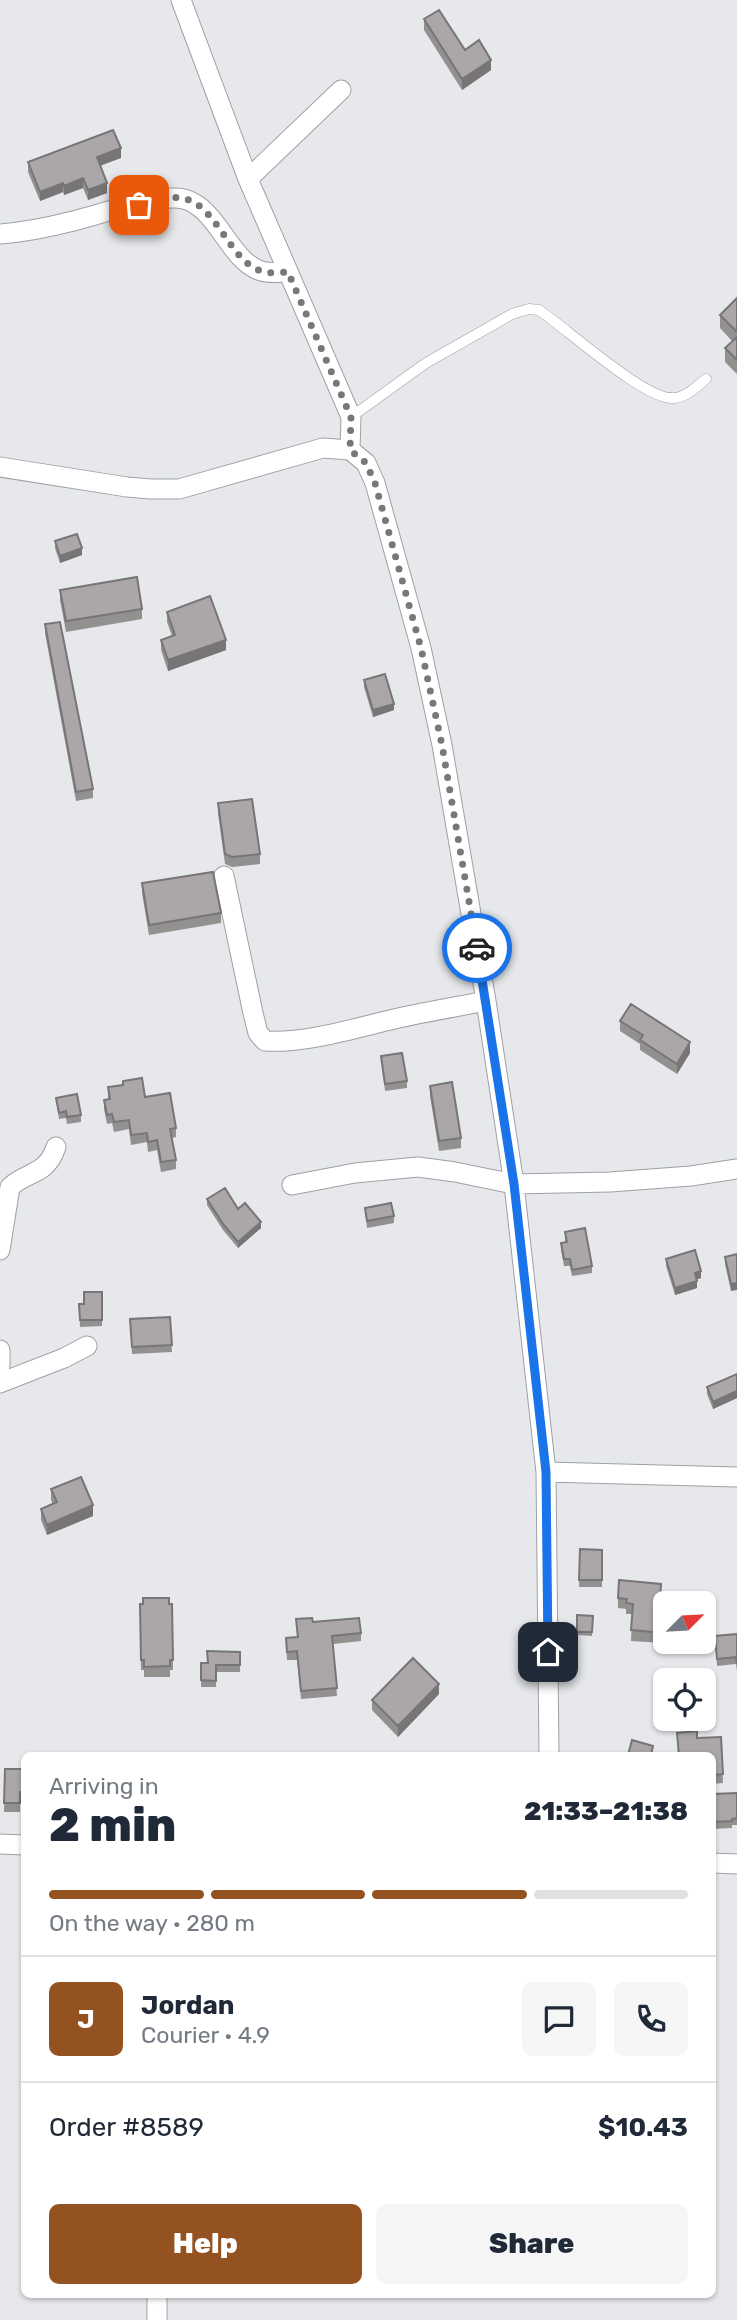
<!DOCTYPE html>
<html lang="en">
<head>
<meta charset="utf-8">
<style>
	body { margin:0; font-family:Rubik,sans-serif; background:#f6f6f7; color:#1f2937; height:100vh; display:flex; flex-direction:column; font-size:26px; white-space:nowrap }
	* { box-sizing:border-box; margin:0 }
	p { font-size:23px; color:#747a83 }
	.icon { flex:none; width:38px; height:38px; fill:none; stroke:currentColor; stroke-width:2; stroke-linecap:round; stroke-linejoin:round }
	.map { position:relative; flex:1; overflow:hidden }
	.panel { position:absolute; left:21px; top:1752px; width:695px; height:546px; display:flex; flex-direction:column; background:#fff; border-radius:10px; box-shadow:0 2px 5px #0004 }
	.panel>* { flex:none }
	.needle { width:46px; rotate:66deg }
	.tools { position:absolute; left:653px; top:1591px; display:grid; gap:14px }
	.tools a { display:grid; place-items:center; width:63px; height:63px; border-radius:10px; background:#fff; box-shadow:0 2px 5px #0004; font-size:35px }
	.pin { position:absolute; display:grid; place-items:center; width:60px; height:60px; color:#fff; margin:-30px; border-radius:14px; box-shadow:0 4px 10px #0006 }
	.courier { position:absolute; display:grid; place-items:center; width:70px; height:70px; margin:-35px; border:5px solid #1a73e8; border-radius:50%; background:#fff; color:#222; box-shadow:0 2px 9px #0007 }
	.head em { font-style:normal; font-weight:800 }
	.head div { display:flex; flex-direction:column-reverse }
	.head { display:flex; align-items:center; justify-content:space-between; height:119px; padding:0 28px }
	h1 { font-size:46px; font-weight:800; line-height:52px }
	.bar { display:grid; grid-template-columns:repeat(4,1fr); gap:10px 7px; align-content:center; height:84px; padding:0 28px }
	.bar i { height:9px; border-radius:5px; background:#e0e1e3 }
	.bar .active { background:#945220 }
	.bar p { grid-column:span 4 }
	.line { display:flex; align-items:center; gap:18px; padding:0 28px; border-top:2px solid #e0e1e3 }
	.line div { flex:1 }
	.round { display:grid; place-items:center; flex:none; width:74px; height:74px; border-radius:10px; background:#f6f6f7 }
	.action { display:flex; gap:14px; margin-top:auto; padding:14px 28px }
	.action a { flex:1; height:80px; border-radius:10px; background:#945220; color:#fff; font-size:28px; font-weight:800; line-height:80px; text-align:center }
	.action a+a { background:#f6f6f7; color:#1f2937 }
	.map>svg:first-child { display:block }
</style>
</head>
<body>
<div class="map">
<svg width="737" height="2320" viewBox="0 0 737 2320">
	<rect width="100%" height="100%" fill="#e6e8eb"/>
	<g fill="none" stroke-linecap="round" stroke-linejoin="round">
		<g stroke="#9ea1a3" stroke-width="11">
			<path id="service" d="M351,417L426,363L512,314L529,309L539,310C567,329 646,401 674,398C687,397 697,386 706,379"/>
		</g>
		<g stroke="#9ea1a3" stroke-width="21">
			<path id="minor" d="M181,0L248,179L351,417L350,450
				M248,179L341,90
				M0,234C23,232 46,228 69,222C96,216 159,193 184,199C218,208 229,261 261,271C270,274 280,272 288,272
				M0,467L127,487L151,489H179L323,448L350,450L366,463L375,483L421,648L442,745L486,1001L514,1184L546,1472L549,1755
				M224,876L253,1013L258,1033L265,1041C303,1044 356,1028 394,1019C425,1012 455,1007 486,1001
				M292,1185L355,1173L418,1167L455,1172L514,1184L610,1182L691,1176L737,1169
				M0,1250L10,1187C29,1170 46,1176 56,1147
				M0,1350V1366
				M0,1383L64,1358L87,1346
				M546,1472L737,1477
				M0,1844L24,1845
				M712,1863L737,1864
				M157,2320V2294"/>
		</g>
		<use href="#service" stroke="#fff" stroke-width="10"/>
		<use href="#minor" stroke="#fff" stroke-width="19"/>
	</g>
	<path fill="#939090" d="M424,19L465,50L491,70L462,90L424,30Z
		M121,158L100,165L107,193L88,200L83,188L64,195L63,192L40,201L28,172V162Z
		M737,298V374L725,362V348L732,341L720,328V315Z
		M55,541L82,555L60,563L55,548Z
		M60,590L142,609V619L66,632L60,600Z
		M167,612L226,650L168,671L161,650V640L172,636L167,622Z
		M45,624L93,789V798L76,801L45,633Z
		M364,680L394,710L373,717L364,687Z
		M218,803L260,854V864L232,867L225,864L218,813Z
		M142,883L221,913V923L149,935L142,893Z
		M620,1021L690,1053L677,1074L640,1050V1044L620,1031Z
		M381,1056L407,1081V1088L385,1091Z
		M430,1086L461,1138V1148L439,1151L430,1096Z
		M108,1087L145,1097L176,1128V1137L172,1138L176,1160V1169L161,1172L157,1150L148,1152L147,1142L131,1145L129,1129L114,1132L112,1123L107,1124L104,1109V1100L108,1099Z
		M56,1098L81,1115V1122L67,1124L66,1118L59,1119Z
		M207,1199L238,1209L261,1228L238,1248L223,1230L207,1205Z
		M365,1208L394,1216V1223L367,1228Z
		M565,1232L592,1266V1273L572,1276L570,1266H564L561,1250V1243L565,1242Z
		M737,1254L731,1291L725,1264V1257Z
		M666,1259L701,1278L697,1279V1288L675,1295L666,1266Z
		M102,1292V1326L80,1327L79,1304H84Z
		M170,1317L172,1352L132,1354L130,1319Z
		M737,1374V1398L713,1409L707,1394V1387Z
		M51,1489L93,1516L47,1535L41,1520V1509L53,1504L51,1500Z
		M580,1549L602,1550V1587H579Z
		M618,1598L666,1601L664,1643L631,1641L632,1614H626V1609L618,1608Z
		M140,1604H172L173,1670H170V1677H144V1670H141Z
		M577,1615L593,1616L592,1636L577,1635Z
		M296,1619L361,1633V1641L333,1644L337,1696L301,1699L297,1660H287L286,1646V1638L297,1637Z
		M737,1634V1671L736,1664L717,1666L715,1636Z
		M240,1652V1672H216V1687H201V1663H207Z
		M439,1694L398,1737L372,1710V1700Z
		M697,1731V1738L721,1737L723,1783L712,1784V1755H678L677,1733Z
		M5,1769H24V1801H20V1812H4Z
		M737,1793V1825H732V1828L712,1829V1794Z"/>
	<path fill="#787576" d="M491,60V70L462,90V79Z
		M121,148V158L97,167V157Z
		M83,178V188L64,195V186Z
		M63,183V192L40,201V192Z
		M107,183V193L88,200V190Z
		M82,548V555L60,563V556Z
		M226,640V650L168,671V660Z
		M394,704V710L373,717V710Z
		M690,1042V1053L677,1074V1064Z
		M261,1222V1228L238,1248V1242Z
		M701,1271V1278L695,1280V1273Z
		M697,1281V1288L675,1295V1288Z
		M737,1283V1290L731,1291V1284Z
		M737,1391V1398L713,1409V1402Z
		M93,1505V1516L47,1535V1525Z
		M439,1684V1694L398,1737V1726Z"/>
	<path fill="#aba7a8" stroke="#787576" stroke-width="2" d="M439,10L465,50L479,40L491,60L462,79L424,19Z
		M113,130L121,148L97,157L107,183L88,190L83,178L64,186L63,183L40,192L28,162Z
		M737,298V332L720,315Z
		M737,337V360L725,348Z
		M77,534L82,548L60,556L55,541Z
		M137,577L142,609L66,621L60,590Z
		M210,596L226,640L168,660L161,640L175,635L167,612Z
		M60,622L93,789L76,792L45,624Z
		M385,674L394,704L373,710L364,680Z
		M252,799L260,854L232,857L225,854L218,803Z
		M213,872L221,913L149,925L142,883Z
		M631,1004L690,1042L677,1064L640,1040L643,1035L620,1021Z
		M402,1053L407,1081L385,1084L381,1056Z
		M142,1078L145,1097L170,1093L176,1128L170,1129L176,1160L161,1162L157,1140L148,1142L147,1133L131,1135L129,1120L114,1122L112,1114L107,1115L104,1100L110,1099L108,1087L123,1085V1081Z
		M452,1082L461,1138L439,1141L430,1086Z
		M77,1094L81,1115L67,1117L66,1111L59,1113L56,1098Z
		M225,1188L238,1209L245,1203L261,1222L238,1242L223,1224L207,1199Z
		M391,1203L394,1216L367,1221L365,1208Z
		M585,1228L592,1266L572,1270L570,1259H564L561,1243L567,1242L565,1232Z
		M695,1250L701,1271L695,1273L697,1281L675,1288L666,1259Z
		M737,1254V1283L731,1284L725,1257Z
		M84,1292H102V1320H80L79,1304H84Z
		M170,1317L172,1345L132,1347L130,1319Z
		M737,1374V1391L713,1402L707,1387Z
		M81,1477L93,1505L47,1525L41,1509L57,1502L51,1489Z
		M580,1549L602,1550V1580H579Z
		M619,1580L661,1584L660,1600L666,1601V1603H665L664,1633L631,1630L633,1604L626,1603L627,1599L618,1598Z
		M143,1598H169V1604H172L173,1660H170V1666L144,1667V1660H141L140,1604H143Z
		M577,1615L593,1616L592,1632H577Z
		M312,1618L313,1622L359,1618L361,1633L332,1636L337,1688L301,1691L297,1651L287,1652L286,1638L298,1637L296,1619Z
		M737,1634V1664L736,1657L717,1659L715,1636Z
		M207,1651L240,1652V1665H216V1681L201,1680V1663H208Z
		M413,1658L439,1684L398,1726L372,1700Z
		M697,1731V1738L721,1737L723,1774L712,1775V1755H679L677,1733Z
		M632,1740L653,1746L651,1755H628Z
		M5,1769H24V1792H20V1803H4Z
		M737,1793V1818L732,1819V1821L712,1822V1794Z"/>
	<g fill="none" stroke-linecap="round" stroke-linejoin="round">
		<path stroke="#767879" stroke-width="7" stroke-dasharray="0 12.6" d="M139,205C152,201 167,196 182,198C217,204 229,261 261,271C269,274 280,272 288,272L351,417L350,450L366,463L375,483L421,648L442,745L477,948"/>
		<path stroke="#1a73e8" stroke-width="9" d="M477,948L514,1184L546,1472L548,1652"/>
	</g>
</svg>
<div class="tools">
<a><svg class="needle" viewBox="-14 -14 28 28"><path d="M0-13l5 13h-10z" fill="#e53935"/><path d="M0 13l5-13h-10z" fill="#747a83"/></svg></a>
<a><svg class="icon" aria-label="locate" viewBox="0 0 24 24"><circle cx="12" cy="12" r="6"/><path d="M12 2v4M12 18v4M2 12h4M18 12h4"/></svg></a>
</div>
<div class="pin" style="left:139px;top:205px;background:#ea580c"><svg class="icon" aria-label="bag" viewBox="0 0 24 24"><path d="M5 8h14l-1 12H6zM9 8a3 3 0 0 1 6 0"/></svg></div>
<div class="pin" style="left:548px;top:1652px;background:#1f2937"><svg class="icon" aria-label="home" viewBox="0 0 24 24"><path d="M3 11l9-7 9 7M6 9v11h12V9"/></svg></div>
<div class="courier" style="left:477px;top:948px"><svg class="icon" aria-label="car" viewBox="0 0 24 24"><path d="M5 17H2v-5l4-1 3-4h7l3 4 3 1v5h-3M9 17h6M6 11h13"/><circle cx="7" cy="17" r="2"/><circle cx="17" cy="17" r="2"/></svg></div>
<section class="panel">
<div class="head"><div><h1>2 min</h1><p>Arriving in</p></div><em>21:33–21:38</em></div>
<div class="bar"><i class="active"></i><i class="active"></i><i class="active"></i><i></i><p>On the way · 280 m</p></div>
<div class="line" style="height:126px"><b class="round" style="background:#945220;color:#fff">J</b><div><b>Jordan</b><p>Courier · 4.9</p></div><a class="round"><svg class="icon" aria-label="chat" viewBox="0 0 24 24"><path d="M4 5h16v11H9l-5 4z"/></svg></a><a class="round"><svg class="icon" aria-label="phone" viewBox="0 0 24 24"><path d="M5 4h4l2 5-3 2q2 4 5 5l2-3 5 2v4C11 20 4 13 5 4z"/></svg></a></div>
<div class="line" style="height:91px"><div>Order #8589</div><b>$10.43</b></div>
<div class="action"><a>Help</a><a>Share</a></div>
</section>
</div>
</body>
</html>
